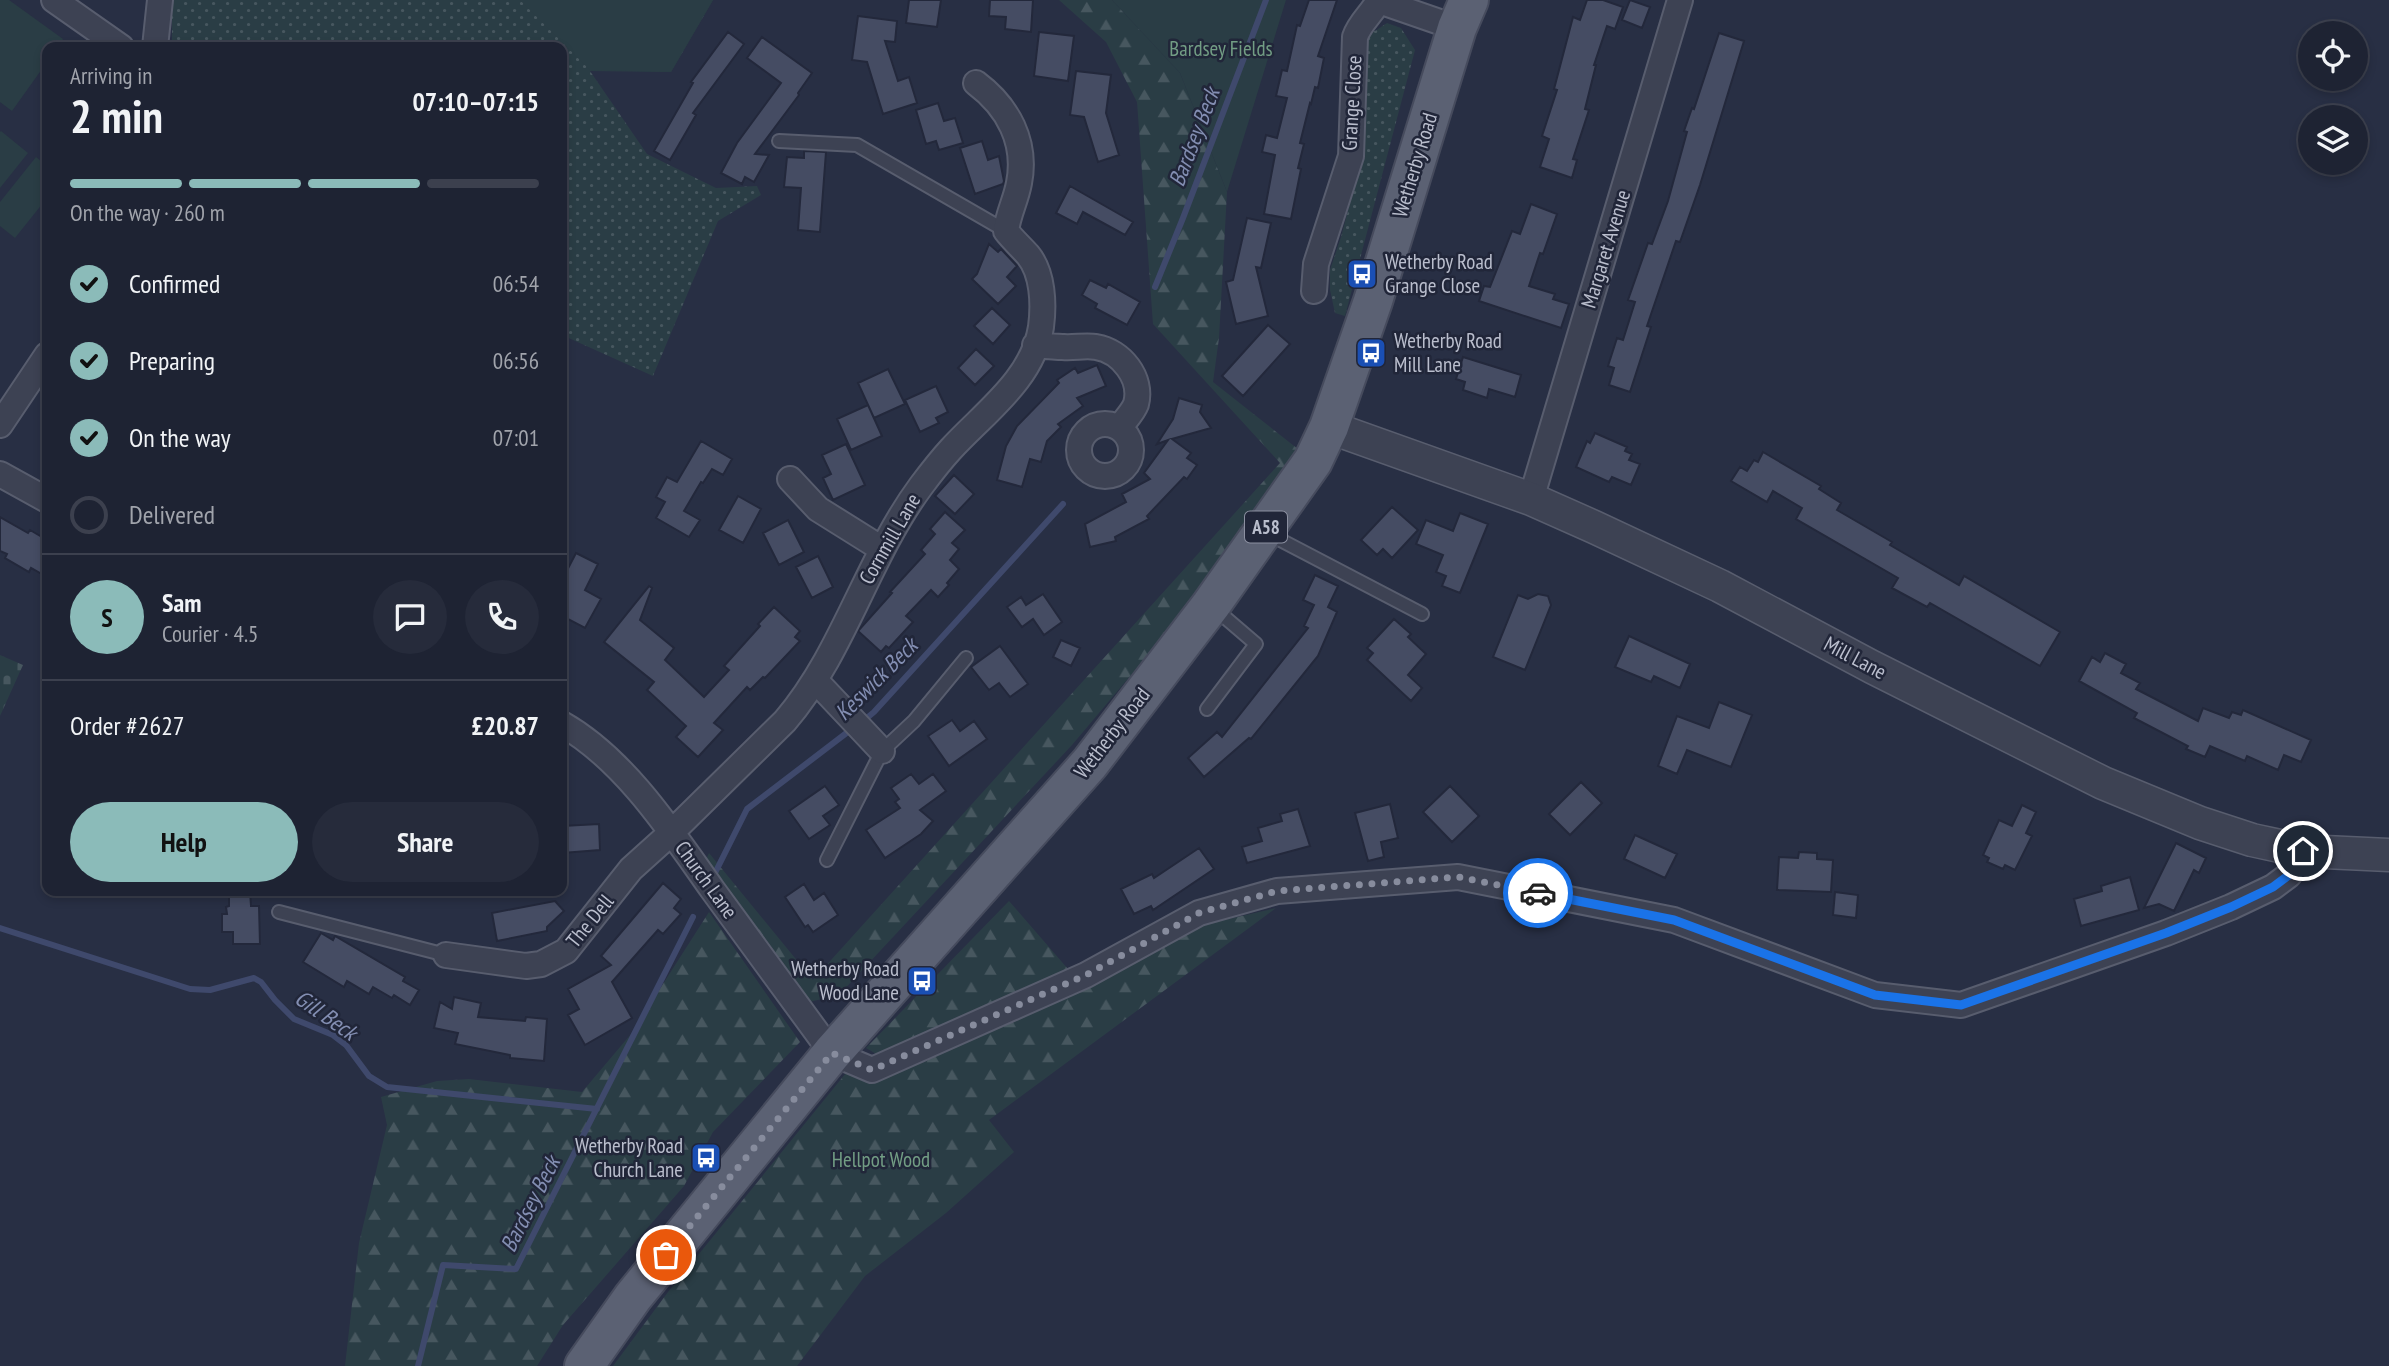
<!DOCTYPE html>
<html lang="en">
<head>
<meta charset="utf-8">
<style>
	body { margin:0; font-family:"PT Sans Narrow",sans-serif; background:#262b3b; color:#f1f3f6; height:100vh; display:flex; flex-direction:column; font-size:26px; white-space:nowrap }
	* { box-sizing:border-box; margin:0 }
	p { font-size:23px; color:#a1a4ac }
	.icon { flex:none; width:38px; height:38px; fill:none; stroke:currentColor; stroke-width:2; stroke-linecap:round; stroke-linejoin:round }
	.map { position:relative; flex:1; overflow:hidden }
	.side { position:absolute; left:42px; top:42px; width:525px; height:854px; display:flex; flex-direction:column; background:#1e2333; border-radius:14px; box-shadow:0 4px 10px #0003,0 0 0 2px #3c404e }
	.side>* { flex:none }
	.buttons { position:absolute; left:2298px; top:21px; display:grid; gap:14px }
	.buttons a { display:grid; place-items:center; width:70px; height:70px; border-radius:50%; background:#1e2333; box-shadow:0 4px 10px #0003,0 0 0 2px #3c404e; font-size:35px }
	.pin { position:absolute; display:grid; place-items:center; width:60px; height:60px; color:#fff; margin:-30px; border:4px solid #fff; border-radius:50%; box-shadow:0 2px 7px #0007 }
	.courier { position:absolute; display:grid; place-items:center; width:70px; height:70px; margin:-35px; border:5px solid #1a73e8; border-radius:50%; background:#fff; color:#222; box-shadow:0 2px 9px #0007 }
	.summary em { font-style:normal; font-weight:700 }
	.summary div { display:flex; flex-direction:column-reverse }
	.summary { display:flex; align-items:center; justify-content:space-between; height:119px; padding:0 28px }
	h1 { font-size:46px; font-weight:700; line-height:52px }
	.bar { display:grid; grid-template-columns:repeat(4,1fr); gap:10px 7px; align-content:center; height:84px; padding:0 28px }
	.bar i { height:9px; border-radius:5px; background:#3c404e }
	.bar .active { background:#8bbbb9 }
	.bar p { grid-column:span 4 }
	.line { display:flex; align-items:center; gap:18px; padding:0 28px; border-top:2px solid #3c404e }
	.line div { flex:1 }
	.round { display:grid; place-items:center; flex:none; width:74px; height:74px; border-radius:37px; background:#262b3b }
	ol { padding:0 28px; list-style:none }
	li { display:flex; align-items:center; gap:21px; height:77px }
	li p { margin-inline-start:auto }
	li .icon { padding:7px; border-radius:50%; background:#8bbbb9; color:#111; stroke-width:4 }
	li:last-child { color:#a1a4ac }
	li i { width:38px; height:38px; border:4px solid #3c404e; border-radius:50% }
	.cta { display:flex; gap:14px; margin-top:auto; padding:14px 28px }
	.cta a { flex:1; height:80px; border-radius:42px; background:#8bbbb9; color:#111; font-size:28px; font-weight:700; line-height:80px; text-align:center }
	.cta a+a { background:#262b3b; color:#f1f3f6 }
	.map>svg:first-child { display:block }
</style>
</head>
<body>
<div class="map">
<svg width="2389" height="1366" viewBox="0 0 2389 1366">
	<defs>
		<pattern id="grass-dots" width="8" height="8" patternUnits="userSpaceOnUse" patternTransform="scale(1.75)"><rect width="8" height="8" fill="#2a3d45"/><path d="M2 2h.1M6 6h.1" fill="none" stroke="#47575f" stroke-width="1.8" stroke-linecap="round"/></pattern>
		<pattern id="forest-firs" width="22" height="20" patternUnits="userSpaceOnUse" patternTransform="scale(1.75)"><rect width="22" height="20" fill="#2a3d45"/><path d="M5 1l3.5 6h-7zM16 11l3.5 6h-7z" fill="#47575f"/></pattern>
		<pattern id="cemetery-stones" width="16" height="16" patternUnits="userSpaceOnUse" patternTransform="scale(1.75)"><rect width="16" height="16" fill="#2a3d45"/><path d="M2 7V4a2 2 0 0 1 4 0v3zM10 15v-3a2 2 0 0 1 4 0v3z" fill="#47575f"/></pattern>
	</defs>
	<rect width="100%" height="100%" fill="#282f44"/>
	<path fill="url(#grass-dots)" d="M172,0H713L671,72L590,71L647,154L716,188L757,186L761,195L718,221L653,376L562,335V47H172Z
		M1387,23L1401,28L1415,50L1345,316L1335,313L1330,290V270L1341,237L1360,165L1366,78L1365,44L1368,30L1375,31Z"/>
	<path fill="url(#forest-firs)" d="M1059,0H1112L1180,73L1227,192L1219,338L1213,382L1303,453L1196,598L1072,745L839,995L809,1002L703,866L709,853L813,980L1280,463L1153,324L1137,102L1106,42Z
		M1009,901L1068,969L883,1058L866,1048Z
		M1276,908L989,1120L1014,1152L946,1213L865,1276L797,1366H613L668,1292L846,1073L883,1077L1198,926Z
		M709,912L800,1042L713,1132L684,1186L563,1325L537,1366H345L359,1243L387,1125L381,1097L437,1081L469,1079L582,1092L631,1034Z"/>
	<path fill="url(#cemetery-stones)" d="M0,655L23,665L0,716Z"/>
	<path fill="#2a3d45" d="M0,0H9L63,39L58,47H47V62L12,111L0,102Z
		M520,0H713L671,72L590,70Z
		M1112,0H1286L1227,192L1180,73Z
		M1,131L28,153L0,188V132Z
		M36,157L47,166V198L15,238L0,226V202Z"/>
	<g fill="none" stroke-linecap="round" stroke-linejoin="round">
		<path stroke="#3f496c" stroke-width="6" d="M1155,287L1183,218L1266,0
			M862,722L874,712L1063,504
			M715,873L747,809L853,728
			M0,928L190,989L210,990L254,978L261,982L275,1000L294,1019L333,1035L346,1045L369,1076L387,1087L597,1109
			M418,1366L443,1265L516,1269L693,917"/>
	</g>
	<path fill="#454c63" stroke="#23283b" stroke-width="2" d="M909,0H941L937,27L906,23Z
		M990,0H1033L1031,32L1005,29L1006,17L989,16Z
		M1309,0H1337L1318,56L1324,58L1318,88L1315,87L1311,104L1310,103L1300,143L1304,144L1298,168L1301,169L1291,219L1264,214L1275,155L1262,152L1266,135L1277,138L1287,98L1276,96L1282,70L1287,71L1297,25L1300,26Z
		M1587,0H1603L1623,7L1615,29L1607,26L1594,65H1596L1585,109L1589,110L1573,159L1577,160L1572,178L1540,167L1549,139L1542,136L1557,90L1554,89L1573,17L1580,20Z
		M1630,0L1650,7L1642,28L1622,20Z
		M858,16L897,21L895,42L885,41L898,81L909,77L917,103L883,114L867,62L852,60Z
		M728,32L744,44L693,113L696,115L670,160L654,151L693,83L691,82Z
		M1039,32L1074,36L1068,81L1034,76Z
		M1719,33L1744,41L1700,185L1680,242L1676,241L1647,326L1651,327L1630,392L1609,385L1614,368L1608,366L1617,338L1623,340L1635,302L1628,300L1648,243L1652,244L1668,201L1687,132L1684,131L1692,108L1694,109Z
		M762,37L812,73L798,93L799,95L755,154L769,155L754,182L745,177L742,184L721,173L737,143L781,83L747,58Z
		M1076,71L1111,75L1106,113L1119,155L1098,162L1084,117L1070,115Z
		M938,103L944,121L955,118L963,143L939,150L936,141L926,144L916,110Z
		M982,141L988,160L999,156L1004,181L1003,184L975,194L960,148Z
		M804,151L826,152L820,232L798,230L801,188L784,187L787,157L804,158Z
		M1070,186L1133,222L1125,235L1083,212L1077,224L1056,213Z
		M1531,204L1557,214L1543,254L1540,253L1529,286L1555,294L1553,299L1569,304L1561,328L1479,301L1484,286L1490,287L1512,231L1520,234Z
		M1247,218L1271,223L1261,268L1256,267L1268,316L1236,324L1226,282L1233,280Z
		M989,244L998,252L1001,249L1017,266L1007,277L1016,286L998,304L972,279L977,274Z
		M1090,280L1106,288L1108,284L1140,302L1127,325L1095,308L1097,304L1082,295Z
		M992,308L1010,325L993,344L974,326Z
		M1268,325L1290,344L1243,396L1222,376Z
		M976,349L994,366L975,385L958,368Z
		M1463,357L1521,375L1515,397L1489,389L1487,398L1463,390L1465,382L1456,379Z
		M1097,365L1106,386L1077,398L1083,406L1058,424L1061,427L1047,441L1041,462L1030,459L1022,487L997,480L1006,446L1017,426L1059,383L1057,380L1075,368L1078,373Z
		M888,369L905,404L874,418L858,383Z
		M936,386L948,412L936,418L939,423L920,432L905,400Z
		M1179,398L1202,405L1200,412L1211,428L1172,439L1191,453L1187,458L1197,465L1187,479L1184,477L1147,516L1149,519L1115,537L1116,541L1090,547L1085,524L1126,502L1122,494L1150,479L1144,473L1168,440L1157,444L1173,419Z
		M868,405L882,436L851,450L837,419Z
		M1595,433L1627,447L1625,451L1632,454L1629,460L1640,464L1631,485L1612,477L1609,482L1576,467L1587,441L1590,443Z
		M701,441L732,459L723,475L712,469L703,483L701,482L684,511L700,520L689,537L656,518L665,502L656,497L667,477L677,482Z
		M846,444L865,485L833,500L823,478L831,474L822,455Z
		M1763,452L1821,486L1819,489L1841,503L1837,510L1892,542L1890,545L1959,585L1964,576L2060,632L2040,666L1930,603L1927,607L1892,588L1898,578L1796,519L1802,508L1773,491L1767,502L1731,481L1740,467L1747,471L1754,460L1758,462Z
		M954,475L974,494L955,514L935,496Z
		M738,496L761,509L743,543L719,530Z
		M1392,507L1418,530L1392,558L1383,549L1377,555L1361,540Z
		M945,512L965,530L952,543L959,549L950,560L959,569L947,583L949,585L938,597L931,590L906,616L913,622L889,648L886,646L881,652L858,631L892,593L890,592L925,554L921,550L935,534L930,529Z
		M1460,513L1488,524L1460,593L1442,586L1446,576L1436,572L1443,555L1416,544L1426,520L1453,531Z
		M0,517L28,533L30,530L47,540V577L31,568L29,572L5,558L7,554L0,551Z
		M788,520L804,552L779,565L763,533Z
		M576,553L598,564L585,590L601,599L585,628L562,616V580Z
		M818,556L833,587L812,598L796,567Z
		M1315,575L1338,586L1328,607L1337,612L1318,656L1251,739L1249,738L1204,777L1188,758L1217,732L1222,737L1308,628L1304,626L1314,605L1303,600Z
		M649,586L652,588L640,620L674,648L665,660L704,697L729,670L724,666L760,626L758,624L774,607L800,631L795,637L800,641L765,678L763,677L750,690L747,687L714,723L723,730L698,757L676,737L686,726L647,690L654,682L604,642Z
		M1043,594L1062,622L1044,635L1033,619L1022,627L1007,607L1021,597L1026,605Z
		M1538,594L1548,596L1551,605L1525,670L1493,657L1518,595L1528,599Z
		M1394,619L1411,634L1408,637L1426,654L1408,675L1422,688L1411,701L1367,660L1373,653L1367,648Z
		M1629,636L1690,664L1680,688L1654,676L1651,682L1615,667Z
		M1061,640L1080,648L1071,666L1053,657Z
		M1000,646L1028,684L1010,697L999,683L989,690L971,667Z
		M2105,653L2126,664L2121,673L2140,683L2136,689L2198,721L2203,708L2229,718L2232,712L2241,715L2243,710L2311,740L2301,762L2284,755L2278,770L2247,756L2245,761L2210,746L2205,757L2186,749L2188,746L2134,718L2137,713L2079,681L2092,657L2100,662Z
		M1719,702L1752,715L1731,767L1687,750L1677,774L1658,766L1677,716L1709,728Z
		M952,720L960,731L974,721L987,739L949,766L928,736Z
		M911,774L919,784L933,774L946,791L920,810L933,821L921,834L885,858L866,830L900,808L895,802L899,799L891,788Z
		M1581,782L1602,803L1570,835L1549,814Z
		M825,786L839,805L823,816L830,825L809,839L789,811Z
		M1450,786L1479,816L1452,842L1423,812Z
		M1390,804L1398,838L1381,842L1384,857L1368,861L1355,813Z
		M2022,805L2036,812L2026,833L2032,836L2015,870L2005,865L2003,869L1987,862L1989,858L1983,855L1999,820L2012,826Z
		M1298,809L1310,846L1247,863L1242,847L1262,841L1258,828L1282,821L1280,814Z
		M599,824L600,850L562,853V826Z
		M1635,835L1677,854L1665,878L1624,859Z
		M2176,843L2206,858L2199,873L2194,870L2174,911L2159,904L2144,908Z
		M1199,848L1214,869L1153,910L1151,906L1134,914L1121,889L1152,874L1154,878Z
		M1799,852L1817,853V859L1833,860L1831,892L1777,890L1779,857L1798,858Z
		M2130,877L2139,910L2081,926L2074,899L2102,891L2101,886Z
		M663,883L681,899L674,908L681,914L663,934L658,930L612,982L632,1018L585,1045L568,1015L579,1009L568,989L611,965L601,956Z
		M804,884L814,900L824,893L838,915L813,932L808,925L805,927L785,897Z
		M229,891H250L251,906H259L260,944H233V932H222V914H227L226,907L229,906Z
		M1835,892L1858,895L1856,918L1833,915Z
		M555,901L564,911L547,927V931L497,941L492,913Z
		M321,933L333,940L335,936L405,977L403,981L419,990L410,1005L394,995L392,998L373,987L369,994L347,981L344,987L303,962Z
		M454,997L481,1003L478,1017L525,1021L526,1017L547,1019L544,1061L510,1058V1055L455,1044L458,1033L434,1028L440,1002L452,1009Z"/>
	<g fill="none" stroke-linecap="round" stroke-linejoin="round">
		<g stroke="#585d6e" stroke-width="16">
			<path id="service" d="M779,141L857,145L1006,231
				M1267,533L1422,614
				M1207,709L1256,644L1214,608
				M827,860L882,751L914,721L966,658
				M279,912L446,955"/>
		</g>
		<g stroke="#585d6e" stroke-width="28">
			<path id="minor" d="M54,0L121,47
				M1379,1L1457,28
				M155,47L160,0
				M1314,291L1316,264L1351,156L1355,37C1360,22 1372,14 1379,0
				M1035,345C1045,346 1054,347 1063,347C1074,348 1086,345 1096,347C1121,351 1143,378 1136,404C1133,412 1125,420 1120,427
				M1079 450a26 26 0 1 1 52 0a26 26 0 1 1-52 0Z
				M0,425L47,355
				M0,474L47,500
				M790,479L818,509L882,549
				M1531,499L1680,0
				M815,680L882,751
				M562,724C624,759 671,831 712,889C752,943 792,998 832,1053L872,1070L1086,975L1199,913L1277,891L1458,877L1674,920L1875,995L1961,1005L2166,933L2231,907L2273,887L2289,875L2303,851
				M446,955L526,966L541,964L566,951L631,869L671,833L785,721C844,652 867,559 921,486C930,474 940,461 951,449C984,413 1033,379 1041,327C1044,304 1043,273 1028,255C1021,247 1013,240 1006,231C1008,214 1016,200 1019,183C1027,142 1008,107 976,83"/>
		</g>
		<g stroke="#585d6e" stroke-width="35">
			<path id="tertiary" d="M1329,427L1531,499L1594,527L1720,586L1872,667L2103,783L2200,823L2252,840L2303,851L2389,855"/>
		</g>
		<g stroke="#464b5d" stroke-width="42">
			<path id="primary" d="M584,1366L633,1297L832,1053L1090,763L1211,605L1313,461L1329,427L1373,301L1457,28L1469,0"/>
		</g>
		<use href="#service" stroke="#3d4253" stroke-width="12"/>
		<use href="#minor" stroke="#3d4253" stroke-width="24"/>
		<use href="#tertiary" stroke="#3d4253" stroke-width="32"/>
		<use href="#primary" stroke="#5b6173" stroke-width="38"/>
	</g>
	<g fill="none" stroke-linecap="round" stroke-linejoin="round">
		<path stroke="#878c9d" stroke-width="7" stroke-dasharray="0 12.6" d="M666,1255L832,1053L872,1070L1086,975L1199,913L1277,891L1458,877L1538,893"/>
		<path stroke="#1a73e8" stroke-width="9" d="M1538,893L1674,920L1875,995L1961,1005L2166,933L2231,907L2273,887L2289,875L2303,851"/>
	</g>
	<defs>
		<g id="bus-square" transform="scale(1.575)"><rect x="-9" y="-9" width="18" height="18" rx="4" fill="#1a4fb4" stroke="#212639"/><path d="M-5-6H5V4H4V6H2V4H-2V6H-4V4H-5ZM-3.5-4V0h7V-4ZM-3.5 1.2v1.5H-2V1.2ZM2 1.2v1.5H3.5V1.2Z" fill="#fff"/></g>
	</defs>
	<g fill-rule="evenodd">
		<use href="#bus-square" x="1362" y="274"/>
		<use href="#bus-square" x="1371" y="353"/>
		<use href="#bus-square" x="922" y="981"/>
		<use href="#bus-square" x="706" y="1158"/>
	</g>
	<g text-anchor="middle" stroke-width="5" stroke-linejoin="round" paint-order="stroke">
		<rect fill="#212639" stroke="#8c90a1" stroke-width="2" x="1245" y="511.5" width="42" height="31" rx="5"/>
		<g font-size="19" font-weight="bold" fill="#babecd">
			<text x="1266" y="534">A58</text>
		</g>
		<g font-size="21" fill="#729d84" stroke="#212639">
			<text x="1221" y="56">Bardsey Fields</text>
			<text x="881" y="1167">Hellpot Wood</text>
		</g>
		<g font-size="21" fill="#babecd" stroke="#212639">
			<text transform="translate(1352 103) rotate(-87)" y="7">Grange Close</text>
			<text transform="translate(1415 165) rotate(-73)" y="7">Wetherby Road</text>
			<text transform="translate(1606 249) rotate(-73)" y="7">Margaret Avenue</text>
			<text transform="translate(890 539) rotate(-60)" y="7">Cornmill Lane</text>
			<text transform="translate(1855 658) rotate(28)" y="7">Mill Lane</text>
			<text transform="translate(1112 733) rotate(-52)" y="7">Wetherby Road</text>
			<text transform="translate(706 880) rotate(54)" y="7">Church Lane</text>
			<text transform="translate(590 921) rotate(-51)" y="7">The Dell</text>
		</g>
		<g font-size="21" fill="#babecd" stroke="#212639" text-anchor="start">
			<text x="1385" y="269">Wetherby Road<tspan x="1385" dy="24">Grange Close</tspan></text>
			<text x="1394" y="348">Wetherby Road<tspan x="1394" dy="24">Mill Lane</tspan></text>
			<text x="899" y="976" text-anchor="end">Wetherby Road<tspan x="899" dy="24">Wood Lane</tspan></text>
			<text x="683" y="1153" text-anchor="end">Wetherby Road<tspan x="683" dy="24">Church Lane</tspan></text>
		</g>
		<g font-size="23" font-style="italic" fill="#838eb2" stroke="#212639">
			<text transform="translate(1194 137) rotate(-69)" y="8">Bardsey Beck</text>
			<text transform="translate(876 679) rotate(-45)" y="8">Keswick Beck</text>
			<text transform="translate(326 1015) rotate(35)" y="8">Gill Beck</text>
			<text transform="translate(530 1204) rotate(-63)" y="8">Bardsey Beck</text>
		</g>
	</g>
</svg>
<div class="buttons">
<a><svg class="icon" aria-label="locate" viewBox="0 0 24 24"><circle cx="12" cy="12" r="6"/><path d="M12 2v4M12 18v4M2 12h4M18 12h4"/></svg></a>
<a><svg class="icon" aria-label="layers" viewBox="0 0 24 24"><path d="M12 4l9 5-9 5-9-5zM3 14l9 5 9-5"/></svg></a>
</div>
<div class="pin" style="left:666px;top:1255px;background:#ea580c"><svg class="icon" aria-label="bag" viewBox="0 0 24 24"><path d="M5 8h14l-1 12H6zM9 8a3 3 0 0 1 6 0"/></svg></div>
<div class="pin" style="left:2303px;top:851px;background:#1f2937"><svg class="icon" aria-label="home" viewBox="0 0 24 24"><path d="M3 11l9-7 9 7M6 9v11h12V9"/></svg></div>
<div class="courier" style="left:1538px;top:893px"><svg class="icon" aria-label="car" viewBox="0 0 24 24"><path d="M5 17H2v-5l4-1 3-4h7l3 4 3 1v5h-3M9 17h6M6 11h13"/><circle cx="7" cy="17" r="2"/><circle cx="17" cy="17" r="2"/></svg></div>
<section class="side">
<div class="summary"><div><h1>2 min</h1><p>Arriving in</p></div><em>07:10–07:15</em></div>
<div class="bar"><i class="active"></i><i class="active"></i><i class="active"></i><i></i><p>On the way · 260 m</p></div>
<ol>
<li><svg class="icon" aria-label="check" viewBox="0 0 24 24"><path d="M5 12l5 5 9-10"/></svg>Confirmed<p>06:54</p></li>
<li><svg class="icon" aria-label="check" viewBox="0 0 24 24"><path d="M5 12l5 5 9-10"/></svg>Preparing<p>06:56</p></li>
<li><svg class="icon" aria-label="check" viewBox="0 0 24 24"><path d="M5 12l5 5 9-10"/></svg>On the way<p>07:01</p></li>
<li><i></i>Delivered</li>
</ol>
<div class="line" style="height:126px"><b class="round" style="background:#8bbbb9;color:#111">S</b><div><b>Sam</b><p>Courier · 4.5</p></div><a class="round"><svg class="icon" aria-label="chat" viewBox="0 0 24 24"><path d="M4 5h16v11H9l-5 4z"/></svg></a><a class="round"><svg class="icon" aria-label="phone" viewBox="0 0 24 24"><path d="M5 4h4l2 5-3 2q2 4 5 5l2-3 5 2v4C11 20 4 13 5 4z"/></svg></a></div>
<div class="line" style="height:91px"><div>Order #2627</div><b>£20.87</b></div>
<div class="cta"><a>Help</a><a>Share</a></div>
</section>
</div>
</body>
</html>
